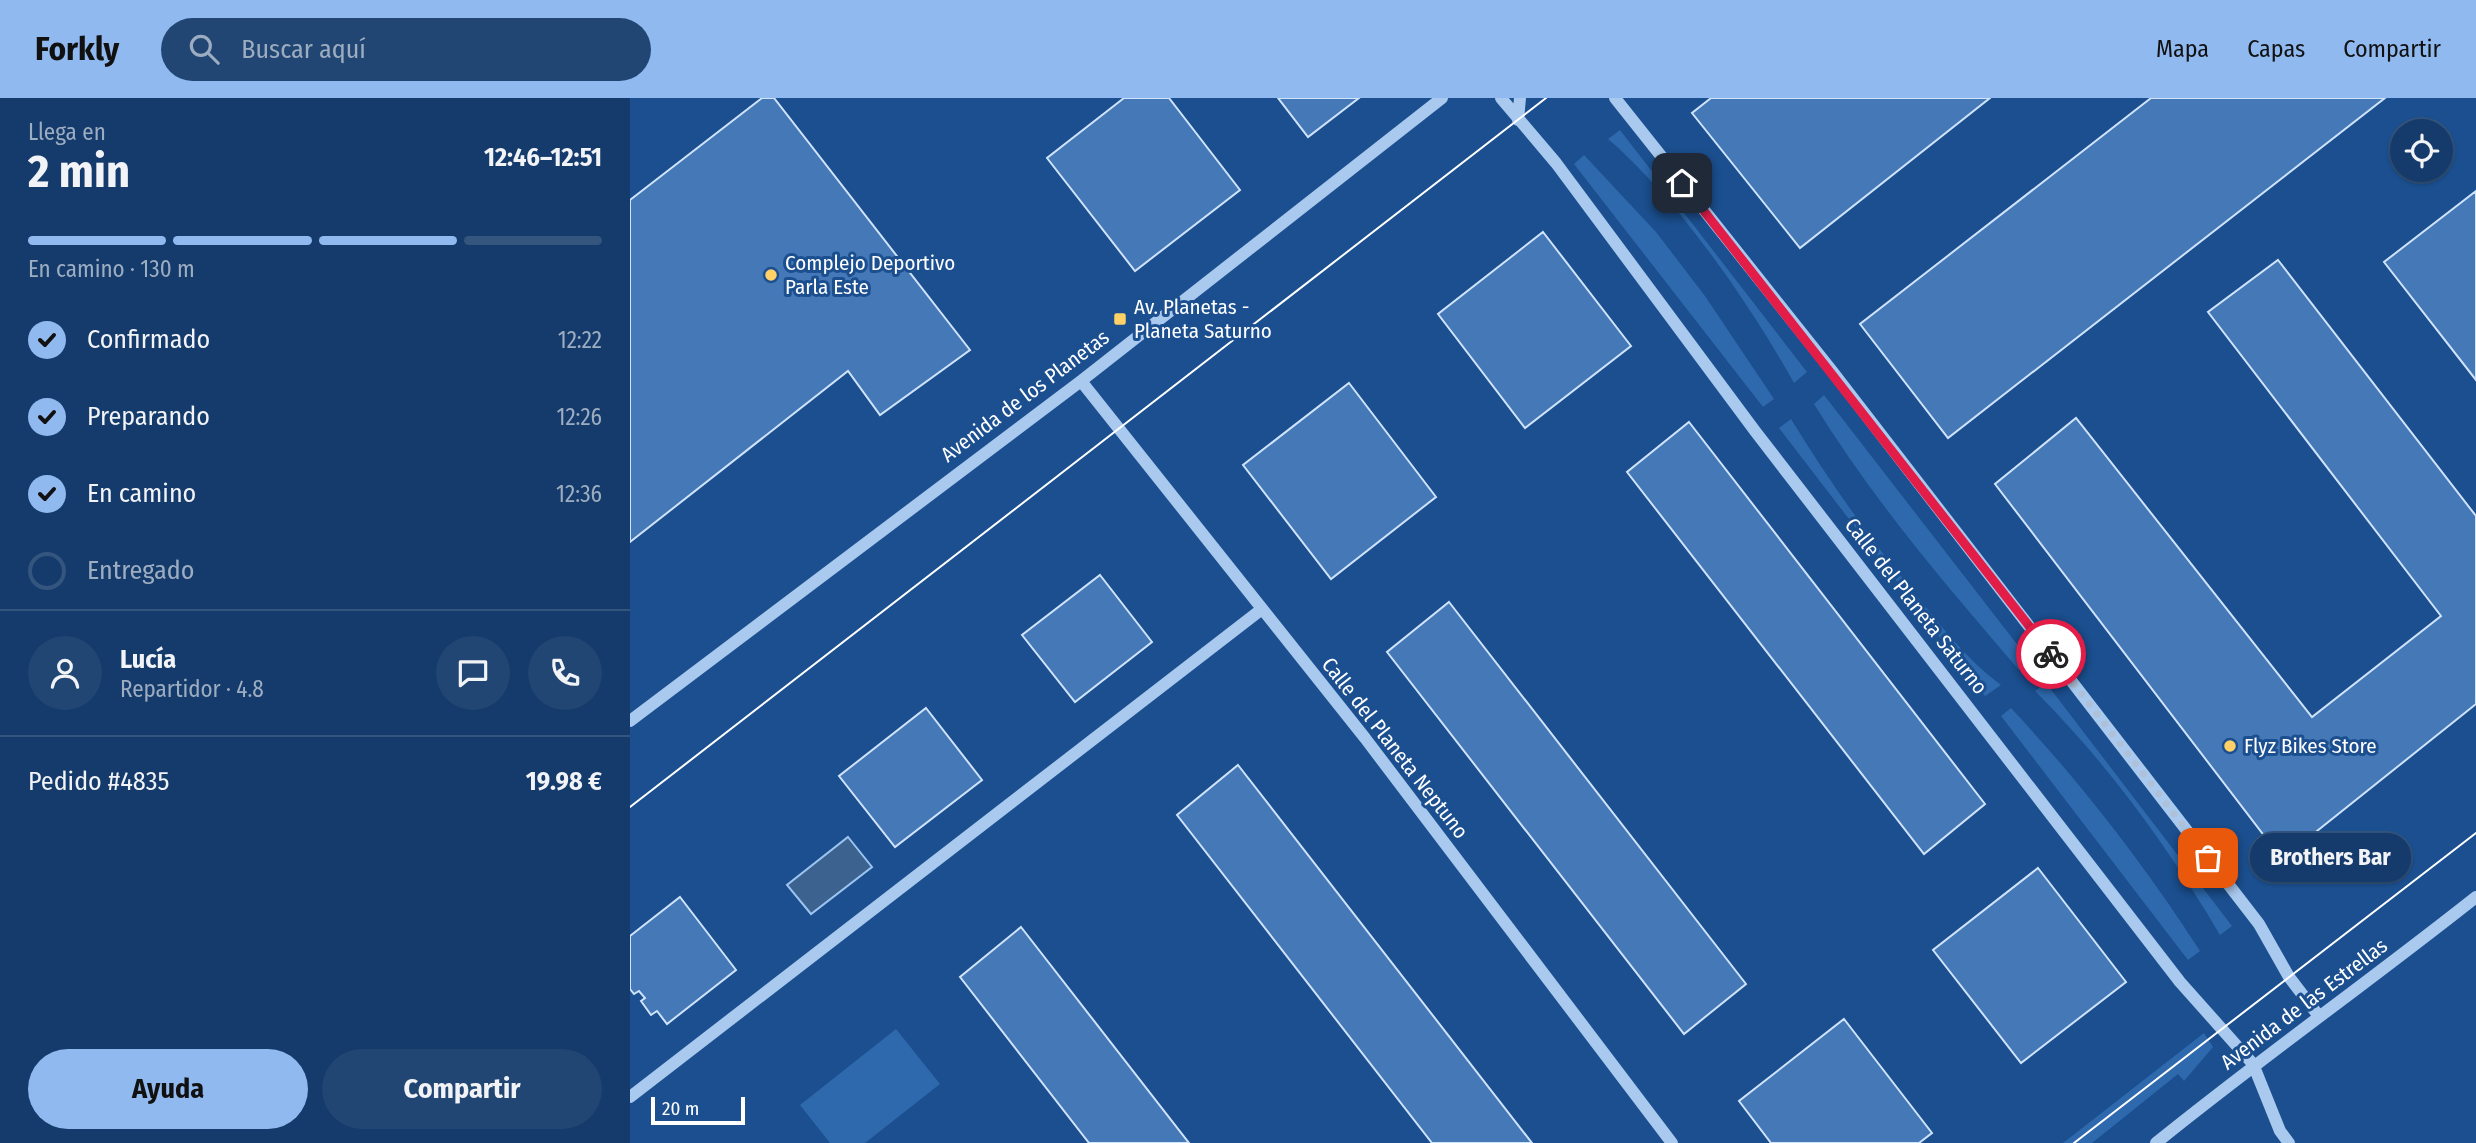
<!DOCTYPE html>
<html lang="es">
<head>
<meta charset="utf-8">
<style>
	body { margin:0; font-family:"Fira Sans Condensed",sans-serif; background:#214673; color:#f1f3f6; height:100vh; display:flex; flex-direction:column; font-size:26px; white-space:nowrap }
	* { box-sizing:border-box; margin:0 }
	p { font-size:23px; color:#9dadc1 }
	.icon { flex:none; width:38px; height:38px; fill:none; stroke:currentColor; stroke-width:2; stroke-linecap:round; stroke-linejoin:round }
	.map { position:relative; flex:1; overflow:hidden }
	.drawer { display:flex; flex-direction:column; background:#143b6b; width:630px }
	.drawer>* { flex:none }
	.tools { position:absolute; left:1760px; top:21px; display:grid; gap:14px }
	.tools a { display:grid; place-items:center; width:63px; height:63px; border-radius:50%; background:#143b6b; box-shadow:0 2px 5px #0004,0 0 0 2px #33557e; font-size:35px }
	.scale { position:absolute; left:21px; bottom:18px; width:94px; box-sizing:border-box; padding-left:7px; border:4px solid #fff; border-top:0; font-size:19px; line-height:24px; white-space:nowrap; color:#fff; -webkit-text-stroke:5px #1b4f8f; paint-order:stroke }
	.pin { position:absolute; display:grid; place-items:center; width:60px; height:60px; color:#fff; margin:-30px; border-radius:14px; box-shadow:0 4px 10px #0006 }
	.courier { position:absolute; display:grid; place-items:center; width:70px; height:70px; margin:-35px; border:5px solid #e11d48; border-radius:50%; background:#fff; color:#222; box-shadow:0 2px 9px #0007 }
	.bubble { position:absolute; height:49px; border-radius:24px; background:#143b6b; box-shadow:0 2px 5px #0004,0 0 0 2px #33557e; font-size:23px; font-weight:700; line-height:49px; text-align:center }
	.head em { font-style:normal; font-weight:700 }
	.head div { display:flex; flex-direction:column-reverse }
	.head { display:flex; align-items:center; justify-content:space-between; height:119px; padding:0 28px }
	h1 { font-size:46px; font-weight:700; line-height:52px }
	.bar { display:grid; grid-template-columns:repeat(4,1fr); gap:10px 7px; align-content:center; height:84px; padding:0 28px }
	.bar i { height:9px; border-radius:5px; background:#33557e }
	.bar .selected { background:#90b9f0 }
	.bar p { grid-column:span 4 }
	.line { display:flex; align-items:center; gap:18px; padding:0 28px; border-top:2px solid #33557e }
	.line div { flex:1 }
	.round { display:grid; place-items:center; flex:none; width:74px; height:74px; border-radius:37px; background:#214673 }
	ol { padding:0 28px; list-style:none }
	li { display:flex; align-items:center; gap:21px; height:77px }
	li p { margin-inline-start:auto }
	li .icon { padding:7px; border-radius:50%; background:#90b9f0; color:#111; stroke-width:4 }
	li:last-child { color:#9dadc1 }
	li i { width:38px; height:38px; border:4px solid #33557e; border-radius:50% }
	.button { display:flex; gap:14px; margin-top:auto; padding:14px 28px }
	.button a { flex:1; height:80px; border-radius:42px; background:#90b9f0; color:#111; font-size:28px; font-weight:700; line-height:80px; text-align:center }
	.button a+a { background:#214673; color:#f1f3f6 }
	header { display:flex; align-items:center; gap:42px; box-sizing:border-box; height:98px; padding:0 35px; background:#90b9f0; color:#111 }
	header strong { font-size:33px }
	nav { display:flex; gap:38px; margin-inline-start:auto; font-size:24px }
	.search { width:490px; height:63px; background:#214673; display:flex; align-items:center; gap:18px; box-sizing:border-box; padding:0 24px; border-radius:38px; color:#9dadc1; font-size:26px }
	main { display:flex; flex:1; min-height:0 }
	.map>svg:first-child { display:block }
</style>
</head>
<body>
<header>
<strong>Forkly</strong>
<div class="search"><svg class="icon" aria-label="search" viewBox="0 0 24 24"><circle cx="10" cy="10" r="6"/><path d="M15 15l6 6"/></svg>Buscar aquí</div>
<nav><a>Mapa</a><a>Capas</a><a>Compartir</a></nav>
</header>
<main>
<section class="drawer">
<div class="head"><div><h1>2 min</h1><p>Llega en</p></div><em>12:46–12:51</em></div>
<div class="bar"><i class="selected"></i><i class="selected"></i><i class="selected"></i><i></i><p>En camino · 130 m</p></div>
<ol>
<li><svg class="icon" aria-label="check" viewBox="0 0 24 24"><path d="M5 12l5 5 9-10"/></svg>Confirmado<p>12:22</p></li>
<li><svg class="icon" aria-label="check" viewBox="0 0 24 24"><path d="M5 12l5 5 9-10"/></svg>Preparando<p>12:26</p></li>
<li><svg class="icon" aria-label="check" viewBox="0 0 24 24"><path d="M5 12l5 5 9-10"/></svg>En camino<p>12:36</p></li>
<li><i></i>Entregado</li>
</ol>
<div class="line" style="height:126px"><a class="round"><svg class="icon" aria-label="person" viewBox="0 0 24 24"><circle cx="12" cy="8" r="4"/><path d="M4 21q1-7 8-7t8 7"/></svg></a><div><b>Lucía</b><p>Repartidor · 4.8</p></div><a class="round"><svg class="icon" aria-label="chat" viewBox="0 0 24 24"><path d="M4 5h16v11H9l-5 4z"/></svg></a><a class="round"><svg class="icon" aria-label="phone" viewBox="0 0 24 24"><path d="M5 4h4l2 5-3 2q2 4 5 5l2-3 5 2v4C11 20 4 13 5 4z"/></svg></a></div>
<div class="line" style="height:91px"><div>Pedido #4835</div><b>19.98 €</b></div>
<div class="button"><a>Ayuda</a><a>Compartir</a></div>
</section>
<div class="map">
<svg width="1846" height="1045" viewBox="0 0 1846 1045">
	<rect width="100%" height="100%" fill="#1b4f8f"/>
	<path fill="#2e69ad" d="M990,32L1177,274L1164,285C1120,206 1047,100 978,41Z
		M954,57L1026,134L1075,198L1144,301L1133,309L944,66Z
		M1194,297L1400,563L1389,572C1315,486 1243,402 1184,306Z
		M1161,321C1199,383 1240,441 1286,497C1312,529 1337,562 1371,587L1355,598L1149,330Z
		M1416,585L1602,828L1590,837C1539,750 1477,665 1405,593Z
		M1381,610C1452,686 1514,766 1570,853L1558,862L1371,618Z
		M266,931L310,986L235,1045H200L170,1007Z
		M1574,935L1583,949L1554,983L1548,976L1462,1045H1433Z"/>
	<path fill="#3c6290" stroke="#9cc4f0" stroke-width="2" d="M218,739L242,769L181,816L157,787Z"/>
	<path fill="#4478b7" stroke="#cfe3fa" stroke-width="2" d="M132,0H144L340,252L250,317L218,273L0,444V102Z
		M494,0H539L610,92L505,173L417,60Z
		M648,0H729L678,39Z
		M1081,0H1360L1170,150L1062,15Z
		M1521,0H1755L1318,340L1230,226Z
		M1846,93V282L1754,164Z
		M913,134L1001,248L895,330L808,216Z
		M1648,162L1846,418V606L1652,761L1365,386L1446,320L1682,619L1811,518L1578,214Z
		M719,285L806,399L701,481L613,367Z
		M1059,324L1355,706L1294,756L997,374Z
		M470,477L522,544L445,604L392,537Z
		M819,504L1116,886L1054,936L757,554Z
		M296,610L352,682L265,749L209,678Z
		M608,667L902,1045H802L547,717Z
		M1408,770L1496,884L1391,965L1303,852Z
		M50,799L106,872L37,926L27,913L21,917L11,903L15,900L9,893L4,896L0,891V838Z
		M391,829L559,1045H459L330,879Z
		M1214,921L1302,1035L1289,1045H1141L1109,1003Z"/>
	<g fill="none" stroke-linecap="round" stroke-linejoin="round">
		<path stroke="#a9c9ee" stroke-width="12" d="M871,0L926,65L1125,333L1550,884L1623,966L1650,1033L1659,1045
			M985,0L1202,273L1629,826L1659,879L1688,917
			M888,22L890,0
			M451,283L735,640L1042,1045
			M0,623L451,283L812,0
			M0,999L632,511
			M1526,1045C1631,960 1740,883 1846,799"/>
		<path stroke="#fff" stroke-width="2" d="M0,709L916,0
			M1444,1045L1846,735"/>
	</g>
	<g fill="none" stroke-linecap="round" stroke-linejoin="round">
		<path stroke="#afc1d8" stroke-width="7" stroke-dasharray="0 12.6" d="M1421,556L1578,760"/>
		<path stroke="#e11d48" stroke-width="9" d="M1052,85L1421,556"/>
	</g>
	<g fill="#ffd166" stroke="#1b4f8f" stroke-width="2.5">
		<circle cx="141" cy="177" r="7"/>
		<rect x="483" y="214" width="14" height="14" rx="3.5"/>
		<circle cx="1600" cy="648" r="7"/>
	</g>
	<g text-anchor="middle" stroke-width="6" stroke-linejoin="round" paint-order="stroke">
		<g font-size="21" fill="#fff" stroke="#1b4f8f" text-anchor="start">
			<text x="155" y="172">Complejo Deportivo<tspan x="155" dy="24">Parla Este</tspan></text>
			<text x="504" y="216">Av. Planetas -<tspan x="504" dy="24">Planeta Saturno</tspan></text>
			<text x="1614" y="655">Flyz Bikes Store</text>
		</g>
		<g font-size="21" fill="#fff" stroke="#1b4f8f">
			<text transform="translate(395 298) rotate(-37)" y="7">Avenida de los Planetas</text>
			<text transform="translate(1286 508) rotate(52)" y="7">Calle del Planeta Saturno</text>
			<text transform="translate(765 650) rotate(52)" y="7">Calle del Planeta Neptuno</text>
			<text transform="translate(1674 906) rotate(-37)" y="7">Avenida de las Estrellas</text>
		</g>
	</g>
</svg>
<div class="tools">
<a><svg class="icon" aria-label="locate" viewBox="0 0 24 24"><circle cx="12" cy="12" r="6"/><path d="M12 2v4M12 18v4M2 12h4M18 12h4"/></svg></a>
</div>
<div class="scale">20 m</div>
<div class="pin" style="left:1578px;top:760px;background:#ea580c"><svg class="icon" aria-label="bag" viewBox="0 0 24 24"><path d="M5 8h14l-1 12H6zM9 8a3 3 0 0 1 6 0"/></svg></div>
<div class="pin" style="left:1052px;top:85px;background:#1f2937"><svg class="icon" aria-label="home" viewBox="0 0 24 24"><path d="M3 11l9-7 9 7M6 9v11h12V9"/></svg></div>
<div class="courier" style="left:1421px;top:556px"><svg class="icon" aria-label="bike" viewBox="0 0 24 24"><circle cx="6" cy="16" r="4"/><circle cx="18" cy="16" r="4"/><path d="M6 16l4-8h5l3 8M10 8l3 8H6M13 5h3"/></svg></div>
<div class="bubble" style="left:1620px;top:735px;width:161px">Brothers Bar</div>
</div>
</main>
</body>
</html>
